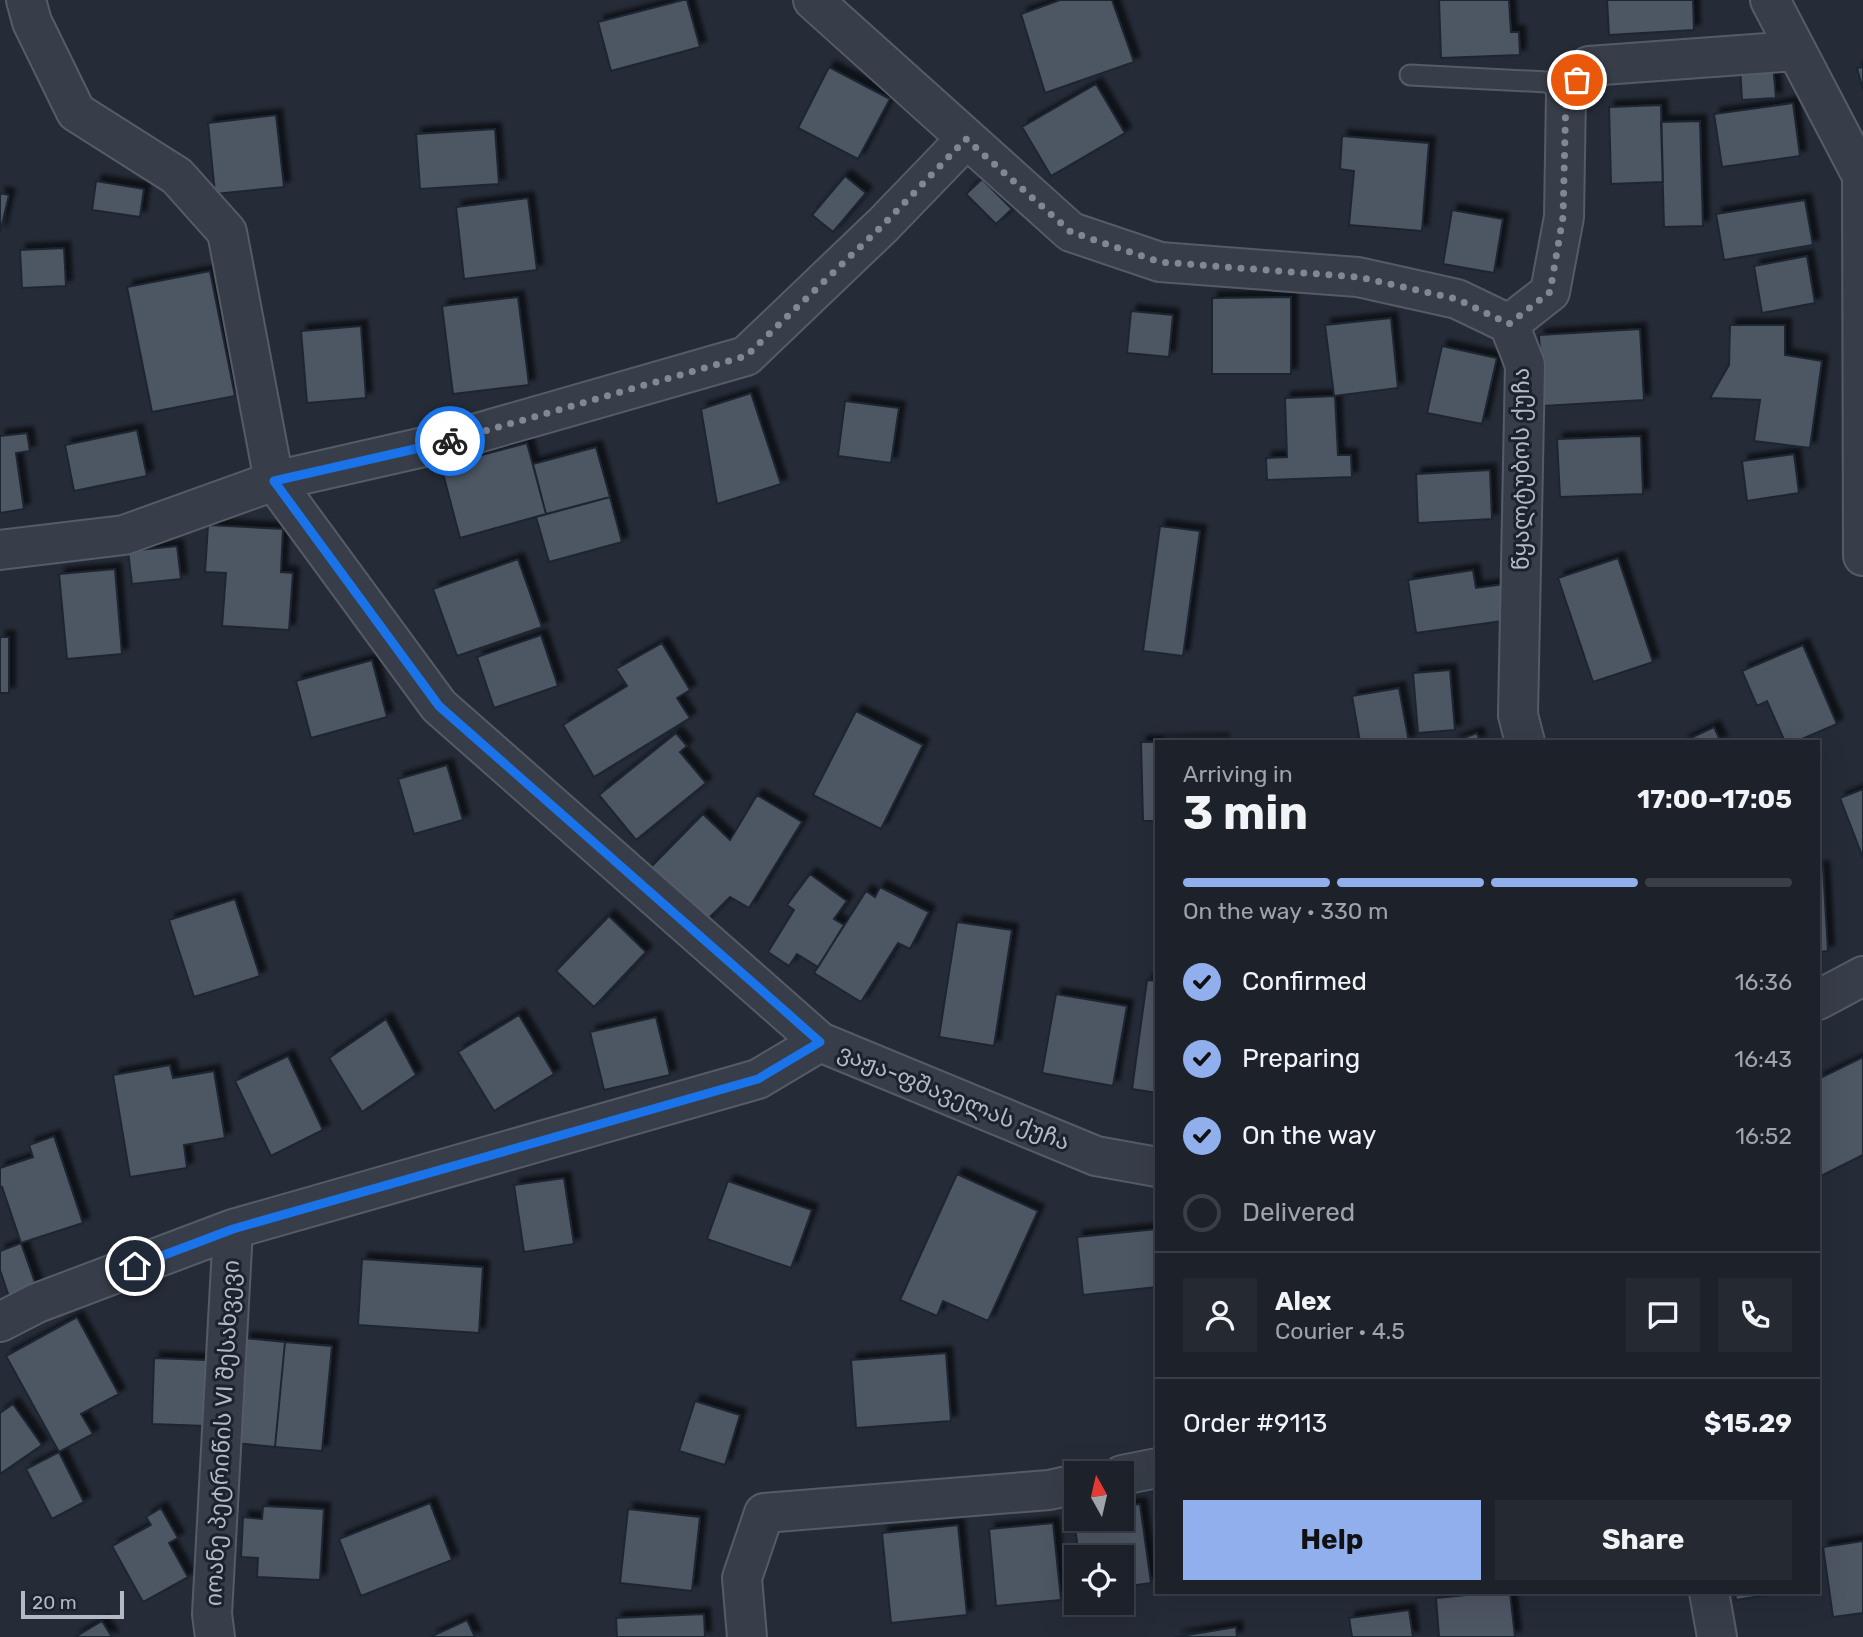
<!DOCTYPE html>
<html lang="en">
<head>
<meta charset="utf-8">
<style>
	body { margin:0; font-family:Rubik,"Noto Sans Georgian",sans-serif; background:#252932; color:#f1f3f6; height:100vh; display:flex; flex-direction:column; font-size:26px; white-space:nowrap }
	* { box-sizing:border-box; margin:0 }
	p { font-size:23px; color:#a0a3a8 }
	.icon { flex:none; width:38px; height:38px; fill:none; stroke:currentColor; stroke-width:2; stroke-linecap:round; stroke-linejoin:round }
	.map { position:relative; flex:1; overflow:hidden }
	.panel { position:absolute; left:1155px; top:740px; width:665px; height:854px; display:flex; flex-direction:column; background:#1c212a; border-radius:0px; box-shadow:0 7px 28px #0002,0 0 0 2px #3a3e47 }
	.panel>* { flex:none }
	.needle { width:46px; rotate:352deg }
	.tools { position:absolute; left:1064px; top:1461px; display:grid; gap:14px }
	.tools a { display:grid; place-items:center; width:70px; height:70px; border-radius:0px; background:#1c212a; box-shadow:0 7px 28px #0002,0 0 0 2px #3a3e47; font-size:35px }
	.scale { position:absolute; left:21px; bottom:18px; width:103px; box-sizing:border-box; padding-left:7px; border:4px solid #b3b9c5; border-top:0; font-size:19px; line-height:24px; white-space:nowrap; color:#b3b9c5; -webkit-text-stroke:5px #1d232e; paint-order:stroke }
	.pin { position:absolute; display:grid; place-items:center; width:60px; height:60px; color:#fff; margin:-30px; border:4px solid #fff; border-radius:50%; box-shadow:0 2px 7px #0007 }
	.courier { position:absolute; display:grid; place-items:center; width:70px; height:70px; margin:-35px; border:5px solid #1a73e8; border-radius:50%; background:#fff; color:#222; box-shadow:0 2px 9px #0007 }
	.headline em { font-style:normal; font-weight:700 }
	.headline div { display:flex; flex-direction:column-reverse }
	.headline { display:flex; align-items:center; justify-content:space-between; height:119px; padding:0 28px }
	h1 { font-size:46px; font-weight:700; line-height:52px }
	.bar { display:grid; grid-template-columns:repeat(4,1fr); gap:10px 7px; align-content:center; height:84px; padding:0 28px }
	.bar i { height:9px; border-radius:5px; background:#3a3e47 }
	.bar .active { background:#91afec }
	.bar p { grid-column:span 4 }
	.line { display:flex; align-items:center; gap:18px; padding:0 28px; border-top:2px solid #3a3e47 }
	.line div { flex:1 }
	.round { display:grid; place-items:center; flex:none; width:74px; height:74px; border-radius:0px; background:#252932 }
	ol { padding:0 28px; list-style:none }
	li { display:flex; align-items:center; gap:21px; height:77px }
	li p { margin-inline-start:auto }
	li .icon { padding:7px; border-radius:50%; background:#91afec; color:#111; stroke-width:4 }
	li:last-child { color:#a0a3a8 }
	li i { width:38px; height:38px; border:4px solid #3a3e47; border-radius:50% }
	.primary-button { display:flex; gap:14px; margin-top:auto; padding:14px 28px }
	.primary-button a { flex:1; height:80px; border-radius:0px; background:#91afec; color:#111; font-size:28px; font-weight:700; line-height:80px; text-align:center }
	.primary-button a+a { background:#252932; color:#f1f3f6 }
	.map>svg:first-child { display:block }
</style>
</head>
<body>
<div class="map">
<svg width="1863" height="1637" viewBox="0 0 1863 1637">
	<defs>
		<filter id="shadow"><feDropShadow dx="6" dy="-6" stdDeviation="2" flood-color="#0009"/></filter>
	</defs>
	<rect width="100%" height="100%" fill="#252c38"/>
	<path fill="#4d5664" stroke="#1f2530" stroke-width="2" filter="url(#shadow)" d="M683,0H687L700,47L611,71L598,22Z
		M1060,0H1112L1134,62L1045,93L1021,14Z
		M1439,0H1509L1511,32H1519L1520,55L1441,58Z
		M1607,0H1693L1694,30L1609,35Z
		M1773,65L1776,98L1742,100L1740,67Z
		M829,67L890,99L858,159L798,128Z
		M1863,67V90L1857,68Z
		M1096,84L1125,133L1051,176L1022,127Z
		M1793,103L1800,156L1722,167L1714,114Z
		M1661,105L1663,182L1611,184L1609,107Z
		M276,115L284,187L215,194L208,123Z
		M1700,121L1703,226L1664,227L1661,122Z
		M495,129L499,184L420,189L416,134Z
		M1342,136L1429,143L1422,231L1349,225L1354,171L1340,169Z
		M845,176L866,193L833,232L812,215Z
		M982,179L1012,209L996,224L966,194Z
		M96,181L144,189L140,217L92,210Z
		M0,193L9,195L0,233Z
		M528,198L537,270L464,279L456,207Z
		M1805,200L1813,245L1724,260L1716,214Z
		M1452,210L1503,219L1494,273L1443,264Z
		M64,248L66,286L22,288L20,250Z
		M1807,256L1815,303L1762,313L1754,266Z
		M210,271L235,396L152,412L127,287Z
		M518,297L529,385L453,394L442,306Z
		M1291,297V374H1212V298Z
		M1131,311L1173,315L1169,357L1127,353Z
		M1391,318L1398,388L1334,396L1325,325Z
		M1730,325H1785V355L1822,361L1810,448L1754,441L1760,400L1710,398L1729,365Z
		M361,326L366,398L307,403L301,331Z
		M1640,329L1644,400L1543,406L1539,335Z
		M1442,346L1497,358L1482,424L1427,413Z
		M751,393L781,484L717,504L701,409Z
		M1335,396L1338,455H1351L1352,477L1267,480L1266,458L1287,457L1285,398Z
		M845,401L899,408L891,463L838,456Z
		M137,430L147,476L74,491L65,445Z
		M27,433L30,451L16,453L24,509L0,513V436Z
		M1641,436L1643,494L1560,497L1557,439Z
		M527,443L546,514L460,538L441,466Z
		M596,447L610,497L546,514L533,464Z
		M1794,454L1799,493L1747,501L1742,461Z
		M1490,470L1492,519L1418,523L1416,474Z
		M610,497L622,542L549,562L536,517Z
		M208,525L283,529L281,572L293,573L289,630L222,626L226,573L205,572Z
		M1160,526L1200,531L1183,656L1143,651Z
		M177,546L181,579L132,584L128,551Z
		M1618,558L1653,662L1593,682L1558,578Z
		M518,559L542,627L457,656L433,589Z
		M115,569L122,654L67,659L59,574Z
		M1473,570L1476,588L1512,583L1517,619L1416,633L1408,580Z
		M541,635L558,686L494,708L477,657Z
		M0,637H9V693H0Z
		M662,643L690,690L677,698L690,718L594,777L563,725L627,686L616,669Z
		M1803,645L1837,724L1795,742H1785L1767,701L1757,706L1742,671Z
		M372,660L387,717L311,738L296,681Z
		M1450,670L1455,730L1418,733L1413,673Z
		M1399,688L1409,742H1360L1352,696Z
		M856,711L923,745L881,829L813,795Z
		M1714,727L1721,742H1682Z
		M676,733L687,746L680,752L706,783L636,840L599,795Z
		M1477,733L1480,742H1452Z
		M1223,740V742H1157L1155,836V821H1143L1141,742Z
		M447,765L463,820L414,834L398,779Z
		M1863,789V858L1840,798Z
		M757,795L802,822L749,908L730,897L704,923L649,869L703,814L730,840Z
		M1823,867L1828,951L1818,952V868Z
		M810,874L847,901L834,919L844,925L818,967L797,954L789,966L768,952L794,910L787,905Z
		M880,887L929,912L910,949L898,943L861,1002L814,973L866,891L875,897Z
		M235,899L260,976L194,997L169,920Z
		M609,916L646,952L594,1007L556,971Z
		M957,922L1012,930L994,1046L939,1037Z
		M1147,980L1157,981V1093L1132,1089Z
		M1056,994L1127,1006L1113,1086L1042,1073Z
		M519,1015L554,1074L494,1111L458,1052Z
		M656,1017L670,1075L604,1090L590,1032Z
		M386,1019L416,1075L362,1112L329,1058Z
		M288,1056L323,1130L271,1156L235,1081Z
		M1863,1057V1155L1821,1176L1818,1171V1079Z
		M170,1065L173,1078L214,1071L225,1138L184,1145L187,1168L130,1177L113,1075Z
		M54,1136L83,1223L21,1243L2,1187L0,1188V1168L33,1157L29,1145Z
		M957,1174L1038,1211L988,1321L943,1301L937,1316L900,1300Z
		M564,1178L574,1244L524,1252L514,1185Z
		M728,1181L812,1210L791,1268L707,1239Z
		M1157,1229V1287L1083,1295L1077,1237Z
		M21,1243L37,1288L9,1297L0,1270V1251Z
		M362,1259L483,1267L479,1333L358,1325Z
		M77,1317L119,1394L81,1414L93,1434L59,1452L6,1356Z
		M245,1338L285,1342L275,1447L236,1443Z
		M285,1342L332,1346L322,1451L275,1447Z
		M946,1353L951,1421L856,1428L851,1360Z
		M154,1358L207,1360L206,1426L152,1424Z
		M695,1401L740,1415L725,1465L679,1451Z
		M13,1404L42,1445L0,1474V1413Z
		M59,1452L84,1502L52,1519L26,1469Z
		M430,1503L452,1560L361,1596L339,1539Z
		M1140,1504L1151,1583L1122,1587V1558H1079L1073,1512H1076V1519H1122V1506Z
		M263,1506L324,1509L320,1580L257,1577L258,1558L241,1557L243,1517L262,1519Z
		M161,1508L178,1538L169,1543L188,1577L143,1602L112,1546L151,1525L146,1517Z
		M628,1509L700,1517L692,1591L620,1583Z
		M1053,1523L1061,1600L996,1606L989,1529Z
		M958,1525L967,1615L891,1623L882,1533Z
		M1863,1541V1613L1833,1617L1823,1547Z
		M1497,1592H1510L1515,1637H1439L1436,1598Z
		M1735,1592H1786L1736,1600Z
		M1409,1610L1413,1637H1352L1349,1618Z
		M704,1614L705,1637H617L616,1618Z
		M467,1620L475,1637H430Z
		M102,1621L112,1637H75Z
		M1236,1627L1237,1637H1175Z"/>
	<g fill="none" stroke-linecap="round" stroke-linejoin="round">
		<g stroke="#565c67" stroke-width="23">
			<path id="service" d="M1410,75L1547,82L1566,94"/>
		</g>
		<g stroke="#565c67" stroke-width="42">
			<path id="minor" d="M26,0L32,22L76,112L177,176L227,232L274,481L439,706L820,1042
				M813,0L1071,232L1160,262L1358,277L1457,299L1509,324L1525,365L1518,715L1525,742
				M1770,0L1862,176L1863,556
				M1509,324L1550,292L1564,217L1566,94L1589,66L1796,51
				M0,550L124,535L274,481L446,442L746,356L883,225L966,139
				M1818,1000L1863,976
				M0,1322L37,1303L233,1229L758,1079L820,1042L1096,1156L1157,1167
				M1122,1475L1157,1468
				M1709,1592L1717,1637
				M215,1637L212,1614L233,1229
				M747,1637L742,1578L764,1513L1049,1490L1076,1484"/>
		</g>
		<use href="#service" stroke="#383e49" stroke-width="19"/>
		<use href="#minor" stroke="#383e49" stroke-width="38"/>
	</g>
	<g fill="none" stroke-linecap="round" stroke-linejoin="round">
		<path stroke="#818894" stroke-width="7" stroke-dasharray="0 12.6" d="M450,441L746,356L883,225L966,139L1071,232L1160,262L1358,277L1457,299L1509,324L1550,292L1563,217L1566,94L1577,80"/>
		<path stroke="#1a73e8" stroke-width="9" d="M135,1266L233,1229L758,1079L820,1042L439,706L274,481L450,441"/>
	</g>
	<g text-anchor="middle" stroke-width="6" stroke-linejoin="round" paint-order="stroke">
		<g font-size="23" fill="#b3b9c5" stroke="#1d232e">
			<text transform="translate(1521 469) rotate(-90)" y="8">წყალტუბოს ქუჩა</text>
			<text transform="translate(954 1097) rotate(22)" y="8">ვაჟა-ფშაველას ქუჩა</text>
			<text transform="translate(222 1433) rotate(-87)" y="8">იოანე პეტრიწის VI შესახვევი</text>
		</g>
	</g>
</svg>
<div class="tools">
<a><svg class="needle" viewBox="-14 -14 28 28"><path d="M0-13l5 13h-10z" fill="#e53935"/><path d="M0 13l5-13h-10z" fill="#a0a3a8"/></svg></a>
<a><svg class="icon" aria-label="locate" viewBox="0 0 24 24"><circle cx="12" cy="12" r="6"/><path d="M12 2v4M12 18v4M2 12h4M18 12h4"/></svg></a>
</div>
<div class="scale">20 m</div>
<div class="pin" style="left:1577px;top:80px;background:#ea580c"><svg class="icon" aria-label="bag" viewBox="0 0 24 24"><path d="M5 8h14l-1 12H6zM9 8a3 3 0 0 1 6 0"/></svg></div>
<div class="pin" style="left:135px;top:1266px;background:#1f2937"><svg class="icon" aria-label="home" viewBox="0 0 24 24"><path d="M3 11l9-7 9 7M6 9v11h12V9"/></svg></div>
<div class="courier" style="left:450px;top:441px"><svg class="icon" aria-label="bike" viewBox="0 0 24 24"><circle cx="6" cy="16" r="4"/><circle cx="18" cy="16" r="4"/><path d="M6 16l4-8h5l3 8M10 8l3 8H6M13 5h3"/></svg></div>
<section class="panel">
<div class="headline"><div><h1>3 min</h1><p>Arriving in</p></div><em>17:00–17:05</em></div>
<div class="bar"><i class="active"></i><i class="active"></i><i class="active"></i><i></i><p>On the way · 330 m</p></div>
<ol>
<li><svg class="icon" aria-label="check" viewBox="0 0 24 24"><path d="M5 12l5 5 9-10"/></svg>Confirmed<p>16:36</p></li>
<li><svg class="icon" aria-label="check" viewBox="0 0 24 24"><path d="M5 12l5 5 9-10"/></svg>Preparing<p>16:43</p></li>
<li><svg class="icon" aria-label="check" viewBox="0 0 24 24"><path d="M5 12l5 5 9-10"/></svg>On the way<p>16:52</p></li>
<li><i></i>Delivered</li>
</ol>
<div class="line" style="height:126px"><a class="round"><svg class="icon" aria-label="person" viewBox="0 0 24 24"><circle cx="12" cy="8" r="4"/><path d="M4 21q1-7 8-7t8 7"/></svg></a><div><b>Alex</b><p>Courier · 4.5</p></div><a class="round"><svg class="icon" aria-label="chat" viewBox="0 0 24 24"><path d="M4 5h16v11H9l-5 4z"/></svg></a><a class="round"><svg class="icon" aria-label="phone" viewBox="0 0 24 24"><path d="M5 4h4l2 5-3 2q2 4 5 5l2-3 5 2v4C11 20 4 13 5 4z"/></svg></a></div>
<div class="line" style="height:91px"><div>Order #9113</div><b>$15.29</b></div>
<div class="primary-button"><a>Help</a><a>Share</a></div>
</section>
</div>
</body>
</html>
